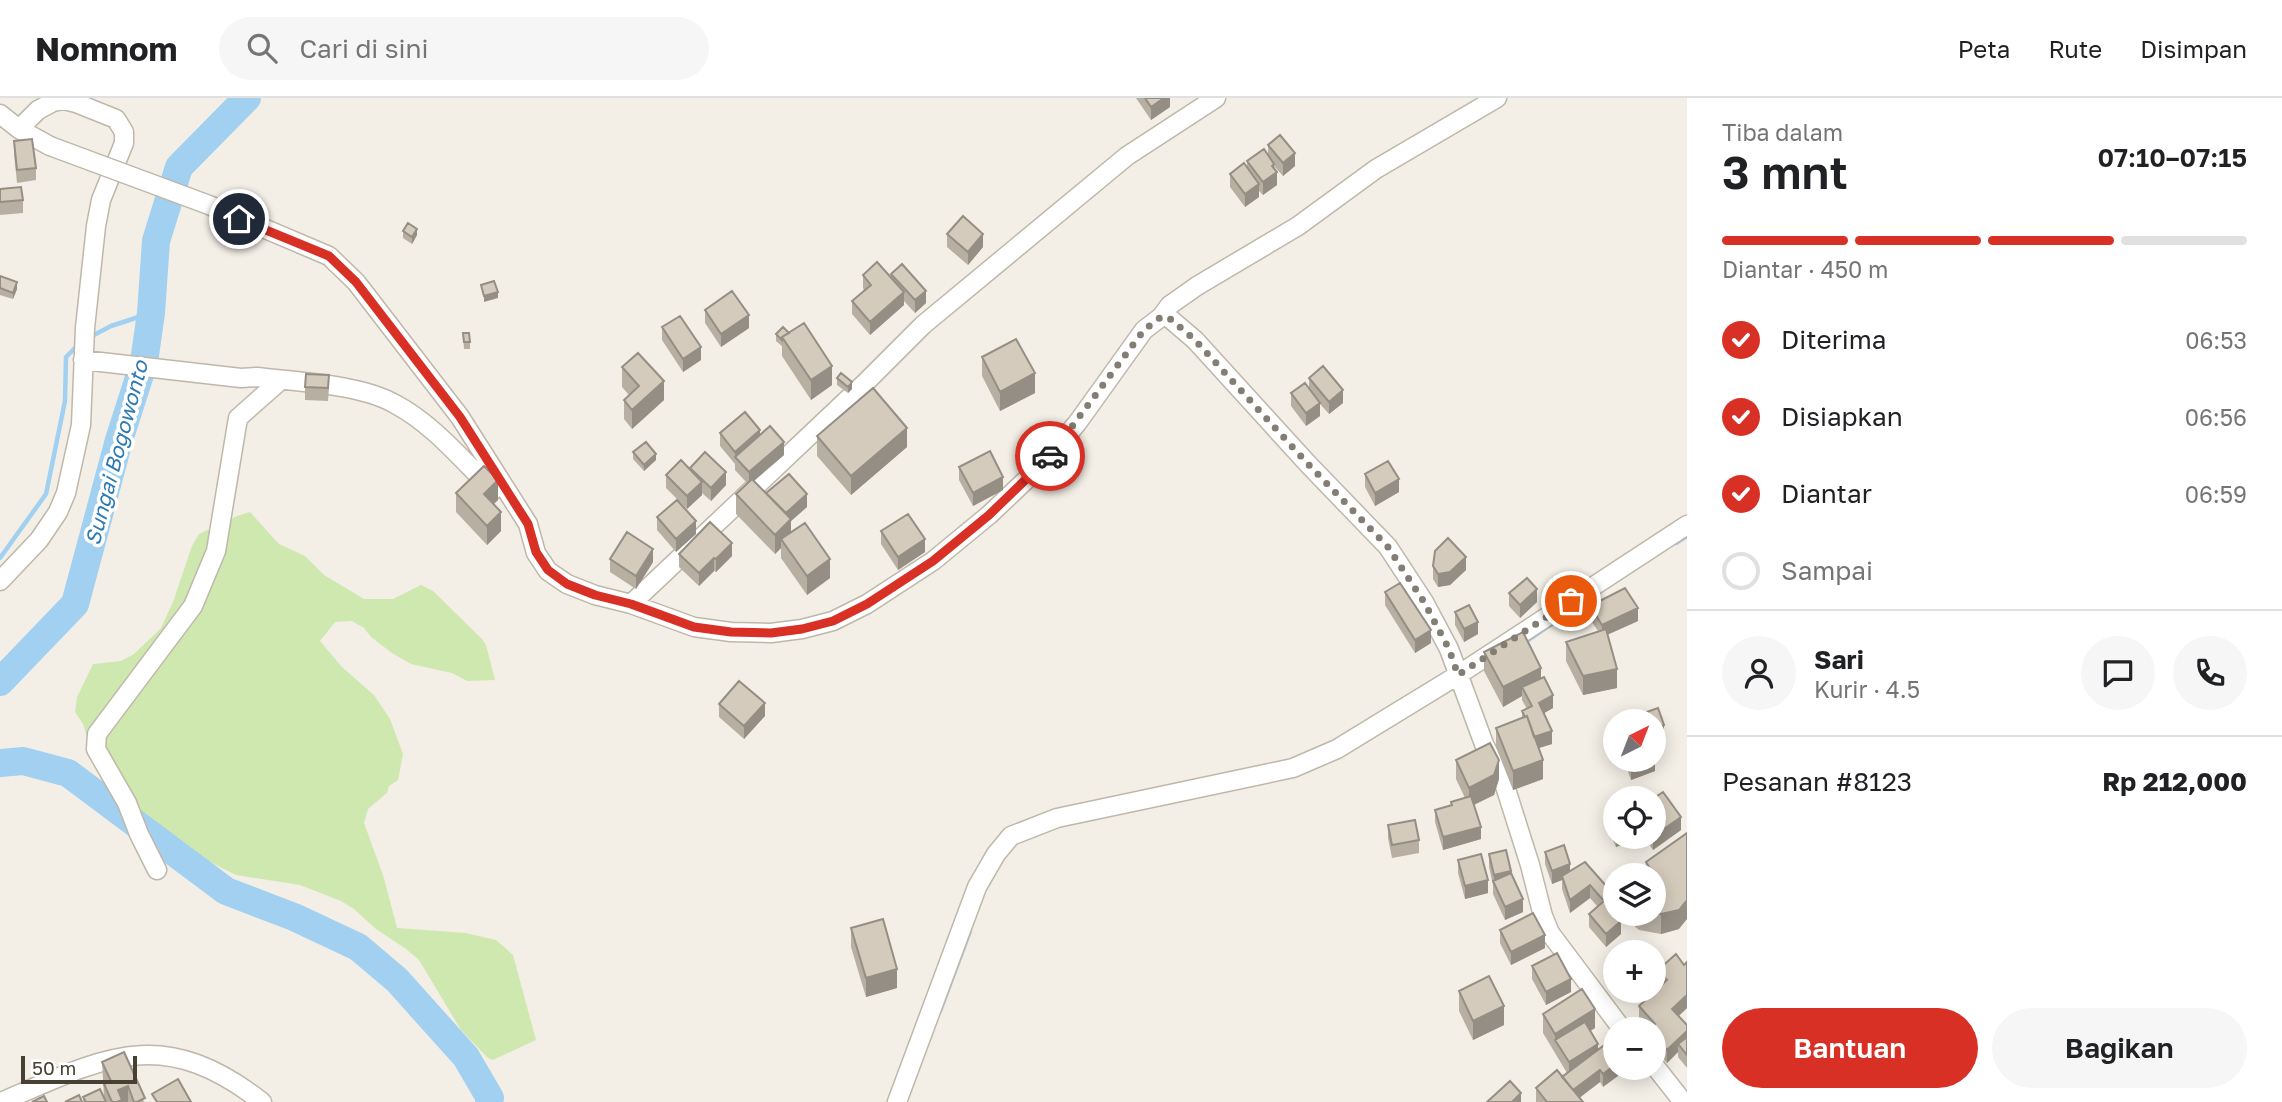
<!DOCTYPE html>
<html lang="id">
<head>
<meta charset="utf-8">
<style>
	body { margin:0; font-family:"Golos Text",sans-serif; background:#f6f6f6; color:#202124; height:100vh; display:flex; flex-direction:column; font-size:26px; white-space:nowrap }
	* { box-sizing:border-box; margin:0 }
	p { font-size:23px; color:#757577 }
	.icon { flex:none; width:38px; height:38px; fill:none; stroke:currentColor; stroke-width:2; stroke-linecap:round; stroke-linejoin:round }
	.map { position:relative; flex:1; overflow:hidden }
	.side { display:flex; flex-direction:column; background:#fff; width:595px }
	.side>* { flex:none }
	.needle { width:46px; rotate:42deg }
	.buttons { position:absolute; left:1603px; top:611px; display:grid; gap:14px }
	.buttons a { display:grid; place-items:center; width:63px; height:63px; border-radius:50%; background:#fff; box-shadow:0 4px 18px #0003; font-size:35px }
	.scale { position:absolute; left:21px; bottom:18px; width:116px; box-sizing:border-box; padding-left:7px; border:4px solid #464035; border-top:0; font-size:19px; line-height:24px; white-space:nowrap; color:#464035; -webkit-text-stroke:5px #fff; paint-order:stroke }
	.pin { position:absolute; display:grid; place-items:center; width:60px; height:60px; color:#fff; margin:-30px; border:4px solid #fff; border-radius:50%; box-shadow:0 2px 7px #0007 }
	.courier { position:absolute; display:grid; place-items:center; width:70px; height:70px; margin:-35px; border:5px solid #d93025; border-radius:50%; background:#fff; color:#222; box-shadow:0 2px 9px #0007 }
	.headline em { font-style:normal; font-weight:600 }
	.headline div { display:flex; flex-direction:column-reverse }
	.headline { display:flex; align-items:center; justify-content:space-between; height:119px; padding:0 35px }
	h1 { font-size:46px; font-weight:600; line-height:52px }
	.bar { display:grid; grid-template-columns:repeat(4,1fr); gap:10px 7px; align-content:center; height:84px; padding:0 35px }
	.bar i { height:9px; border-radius:5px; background:#e0e0e0 }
	.bar .on { background:#d93025 }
	.bar p { grid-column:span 4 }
	.line { display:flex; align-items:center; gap:18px; padding:0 35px; border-top:2px solid #e0e0e0 }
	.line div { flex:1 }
	.round { display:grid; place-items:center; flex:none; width:74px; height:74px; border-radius:37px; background:#f6f6f6 }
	ol { padding:0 35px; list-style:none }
	li { display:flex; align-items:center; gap:21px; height:77px }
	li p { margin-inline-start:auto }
	li .icon { padding:7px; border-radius:50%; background:#d93025; color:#fff; stroke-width:4 }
	li:last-child { color:#757577 }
	li i { width:38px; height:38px; border:4px solid #e0e0e0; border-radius:50% }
	.cta { display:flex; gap:14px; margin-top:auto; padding:14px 35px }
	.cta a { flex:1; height:80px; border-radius:42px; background:#d93025; color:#fff; font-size:28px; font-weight:600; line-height:80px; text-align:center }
	.cta a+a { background:#f6f6f6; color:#202124 }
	header { display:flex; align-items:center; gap:42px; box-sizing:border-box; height:98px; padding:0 35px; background:#fff; border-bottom:2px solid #e0e0e0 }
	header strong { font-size:33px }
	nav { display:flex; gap:38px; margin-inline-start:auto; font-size:24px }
	.search { width:490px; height:63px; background:#f6f6f6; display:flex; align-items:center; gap:18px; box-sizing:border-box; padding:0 24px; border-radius:38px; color:#757577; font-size:26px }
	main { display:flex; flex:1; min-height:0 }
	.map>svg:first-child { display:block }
</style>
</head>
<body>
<header>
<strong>Nomnom</strong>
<div class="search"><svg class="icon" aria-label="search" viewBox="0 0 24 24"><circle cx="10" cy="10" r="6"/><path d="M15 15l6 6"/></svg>Cari di sini</div>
<nav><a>Peta</a><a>Rute</a><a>Disimpan</a></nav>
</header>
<main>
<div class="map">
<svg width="1687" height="1004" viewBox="0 0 1687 1004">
	<rect width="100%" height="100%" fill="#f3efe6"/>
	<path fill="#cee8af" d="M250,414L279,446L305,458L324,477L364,501H393L421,487L433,493L482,541L486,547L495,582L467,583L452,575L411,566L392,555L371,539L364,530L352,523L335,524L320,543L342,569L374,597L390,621L403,656L398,682L389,688L387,695L368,711L364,725L384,780L397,830L466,835L496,842L513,857L536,942L493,962L488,960L461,932L419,862L406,851L376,831L354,811L341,803L300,787L236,777L212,765L160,732L106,678L94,662L83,626L75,614L77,599L93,566L121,563L134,556L161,530L173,504L192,448L199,436L237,418Z"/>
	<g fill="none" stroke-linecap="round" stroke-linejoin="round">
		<path stroke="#a2d0f1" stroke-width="4.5" d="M90,239L111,228L151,215
			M1676,445L1687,438
			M0,460L46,396L65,303L66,259L80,245
			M1524,545L1589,501
			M940,913L970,833"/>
		<path stroke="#a2d0f1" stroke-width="28" d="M0,584L75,506L119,342L144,264L151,215L156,143L179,69L247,0
			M0,665L23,663L68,675L226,793L294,819L358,849L397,882L466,959L490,1000L489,1004"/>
		<g stroke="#bfb7a9" stroke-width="21">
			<path id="minor" d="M0,16L19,31L50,48
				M329,158L356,184L460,319L528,426L536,455L548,473L567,486L595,497L631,506L694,529L731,534L771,535L802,531L833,523L867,506L933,463L989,417L1045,364L1078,324L1144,232L1161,219H1168L1195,242L1308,366L1388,449L1424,504L1449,551L1484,646L1505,688L1530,767L1543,818L1550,835L1622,931
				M1161,219L1170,207L1197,188L1298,128L1376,71L1497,0
				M83,262L241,280L257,279C298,284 360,286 395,306C433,326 463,363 493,392
				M0,483L39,442L58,414L66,395L81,327L85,230L96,128L101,102L124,45V34L116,21L76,5L64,2L53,4L38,12L19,31
				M631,506L865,285L923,227L1127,58L1216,0
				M157,772L139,736L127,705L96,651L97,636L193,508L216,453L238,320L281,282
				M1654,967L1683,1004
				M1,1004C105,959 162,926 262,1004
				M897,1004L977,789L996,756L1011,738L1057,720L1293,670L1337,651L1458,577L1687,427"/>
		</g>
		<use href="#minor" stroke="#fff" stroke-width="18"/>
		<g stroke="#bfb7a9" stroke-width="21" stroke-linecap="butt">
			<path id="minor-bridge" d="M50,48L209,107L329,158"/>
		</g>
		<use href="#minor-bridge" stroke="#fff" stroke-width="18"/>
	</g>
	<path fill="#b7afa2" d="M1136,0H1170V9L1151,22Z
		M14,43L36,70V82L17,85L14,56Z
		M1268,47L1295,68L1283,78L1274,68L1277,87L1263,97L1259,93V99L1245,109L1230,89V76L1247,69V63L1268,57Z
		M0,91L23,102V115L0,117Z
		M403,133L417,137L412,146L403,140Z
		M947,136L983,149L968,167L947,149Z
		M891,176L926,205L915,215L904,203V207L870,237L852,216V203L864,192L863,190V177L891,179Z
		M0,178L17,191L13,201L0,197Z
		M705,212L749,230L721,249L705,225Z
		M662,229L701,262L683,274L662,242Z
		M463,235L470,244V251H464Z
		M776,236L832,268V287L811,302L782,258V248L776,243Z
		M982,259L1035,295L1000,313L982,278Z
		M622,269L664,302L632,331L624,321V302L629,297L622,289Z
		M837,280L852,291L848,295L837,287Z
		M1309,280L1343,305L1329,316L1320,306V318L1306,328L1291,308V295L1309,290Z
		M305,289L329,290L328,303L305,302Z
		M720,335L760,337L784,357L754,383L766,395L807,409L791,423V434L830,480L807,497L781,460V450L775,456L736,416V396L747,385L735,372V366L720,348Z
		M817,338L907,349L851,397L817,358Z
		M633,354L656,362L644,373L633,361Z
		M959,369L1003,392L973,408L959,382Z
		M690,370L726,387L711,403L702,395V397L687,411L666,390V377L690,372Z
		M1365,376L1399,394L1375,408L1365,389Z
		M456,395L498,402L494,406L501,433L487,447L456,414Z
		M657,419L696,436L676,454L657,432Z
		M881,433L925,454L898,472L881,446Z
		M679,456L732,458L716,474L714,473L699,488L679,469Z
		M610,461L653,464L636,491L610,474Z
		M1433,468L1466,472L1450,487L1438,489L1433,481Z
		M1385,494L1431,545L1415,555L1385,507Z
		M1509,495L1537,504L1520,520L1509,508Z
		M1590,508L1638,523L1607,537L1617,590L1583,597L1566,563V544L1598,533L1590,521Z
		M1455,514L1478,536L1464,544L1455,527Z
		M1484,554L1541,580L1553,610L1544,615L1552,646L1539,650L1543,681L1513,692L1496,649V630L1522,620V613L1527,611L1522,602V598L1503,609L1484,573Z
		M719,606L765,618L744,641L719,619Z
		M1456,662L1499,681L1494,697L1474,707L1481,741L1443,752L1435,724V712L1451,707V704L1465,700L1456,681Z
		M1624,662H1654L1655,673L1631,682Z
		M1615,721V738H1637V740L1616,749L1610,736V723Z
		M1388,727L1419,742V755L1392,760L1388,740Z
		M1681,732L1653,752L1644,738H1654Z
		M1687,735L1679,831L1661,836L1639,832L1620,816H1654L1646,772V764Z
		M1545,754L1570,773L1610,792V784L1615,780V815H1614L1621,836L1606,849L1589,829V816L1598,809L1590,800L1570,815L1562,791V782L1552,786L1545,766Z
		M1489,756L1511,775L1523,814L1505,822L1493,796V787L1489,769Z
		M1458,762L1488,795L1465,801L1458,775Z
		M851,830L897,890L866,899L851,849Z
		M1500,832L1545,850L1511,867L1500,845Z
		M1687,864V910L1679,918L1687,927V970L1678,959V954L1667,965L1654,950V931H1648L1639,920V908L1660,888L1658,885V872L1684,867Z
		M1532,868L1571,894L1546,907L1532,881Z
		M1459,893L1504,927L1473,942L1459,913Z
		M1543,916L1595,930L1590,933L1598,952L1615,939L1603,989L1600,984L1579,1000L1583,1004H1536V990L1562,979L1567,975L1543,935Z
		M102,964L145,1004H83V999H104Z"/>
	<path fill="#958e84" d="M1164,0H1170V9L1151,22V9Z
		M1295,55V68L1283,78V65Z
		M1274,66V76L1277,74V87L1263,97V84L1272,68Z
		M1259,86V99L1245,109V96Z
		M417,131V137L412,146V139Z
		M983,136V149L968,167V154Z
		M17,184V191L13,201V195Z
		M926,193V205L915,215V202Z
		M498,194V200L484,204V198Z
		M904,194V207L870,237V224Z
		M749,217V230L721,249V236Z
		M701,249V262L683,274V261Z
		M832,268V287L811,302V282Z
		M1035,275V295L1000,313V294Z
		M664,283V302L632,331V312Z
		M852,284V291L848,295V289Z
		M1343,292V305L1329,316V304Z
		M1320,305V318L1306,328V315Z
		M907,330V349L851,397V378Z
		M760,332V345L735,359V366V354Z
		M784,344V357L749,387V374Z
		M656,356V362L644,373V367Z
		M726,374V387L711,403V390Z
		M1003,379V392L973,408V395Z
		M1399,381V394L1375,408V395Z
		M498,382V402L484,415V396Z
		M702,384V397L687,411V398Z
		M807,396V409L791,423V440L781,441V450L775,456V437L783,418Z
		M501,414V433L487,447V428Z
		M696,423V436L676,454V441Z
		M925,441V454L898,472V459Z
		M732,445V458L716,474V461Z
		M653,451V464L636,491V478Z
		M1466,459V472L1450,487L1438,489V476Z
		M714,460V473L699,488V475Z
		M830,461V480L807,497V478Z
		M1537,491V504L1520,520V507Z
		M1638,510V523L1602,539V527Z
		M1478,524V536L1464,544V531Z
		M1431,532V545L1415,555V542Z
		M1541,570V589H1522V598L1503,609V589Z
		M1617,571V590L1583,597V578Z
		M1553,597V610L1539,618V605Z
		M765,605V618L744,641V628Z
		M1664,627V640L1654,644V631Z
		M1552,633V646L1532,652V639Z
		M1655,660V673L1631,682V669Z
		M1499,662V681L1494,697L1469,709V690Z
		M1543,662V681L1513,692V673Z
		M1681,719V732L1653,752V739Z
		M1481,729V741L1443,752V739Z
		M1616,738H1637V740L1616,749Z
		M1570,766V779L1562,778V782L1552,786V773Z
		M1511,773V786L1494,784V777Z
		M1488,782V795L1465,801V788Z
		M1590,787V800L1570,815V802Z
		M1523,801V814L1505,822V809Z
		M1615,802V815L1608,821V808Z
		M1687,802V821L1679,831L1661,836V816Z
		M1621,823V836L1606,849V836Z
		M1545,837V850L1511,867V854Z
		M897,871V890L866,899V880Z
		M1571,881V894L1546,907V894Z
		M1687,897V910L1672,924V911Z
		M1504,908V927L1473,942V923Z
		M1595,911V930L1561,951L1555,942V936Z
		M1687,933V946H1678V954L1667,965V952Z
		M1598,946V959L1569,977V964Z
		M1615,967V970H1629L1603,989V976Z
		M1600,972V984L1574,1004L1570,995Z
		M128,988V1004H117L118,992Z
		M1521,995V1004H1512Z"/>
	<path fill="#d5cbbc" stroke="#958e84" stroke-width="2" d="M1145,0H1164L1151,9Z
		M1280,37L1295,55L1283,65L1268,47Z
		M32,41L36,70L17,72L14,43Z
		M1264,51L1274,66L1272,68L1277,74L1263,84L1247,63Z
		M1244,65L1259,86L1245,96L1230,76Z
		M21,89L23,102L0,104V91Z
		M963,118L983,136L968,154L947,136Z
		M408,125L417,131L412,139L403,133Z
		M877,164L904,194L870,224L852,203L871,187L863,177Z
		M902,166L926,193L915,202L891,176Z
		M0,178L17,184L13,195L0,190Z
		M494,183L498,194L484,198L481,187Z
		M732,193L749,217L721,236L705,212Z
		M680,218L701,249L683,261L662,229Z
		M804,225L832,268L811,282L782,239Z
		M783,229L789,235L782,239V242L776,236Z
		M463,235H469L470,244H464Z
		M1016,241L1035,275L1000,294L982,259Z
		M638,255L664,283L632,312L624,302L639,288L622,269Z
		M1323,268L1343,292L1329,304L1309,280Z
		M841,275L852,284L848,289L837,280Z
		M306,276L329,277L328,290L305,289Z
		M1305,285L1320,305L1306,315L1291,295Z
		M873,290L907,330L851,378L817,338Z
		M745,314L760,332L735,354L720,335Z
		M770,328L784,344L749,374L735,359Z
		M646,344L656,356L644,367L633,354Z
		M990,353L1003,379L973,395L959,369Z
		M705,354L726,374L711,390L690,370Z
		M681,362L702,384L687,398L666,377Z
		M1388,363L1399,381L1375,395L1365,376Z
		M484,368L498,382L484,396L501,414L487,428L456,395Z
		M789,376L807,396L786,415L766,395Z
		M752,381L791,421L775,437L736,396Z
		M677,402L696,423L676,441L657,419Z
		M908,416L925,441L898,459L881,433Z
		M710,424L732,445L716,461L714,460L699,475L679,456Z
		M805,425L830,461L807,478L781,441Z
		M627,434L653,451L636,478L610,461Z
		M1448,440L1466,459L1450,474L1438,476L1433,468L1435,453Z
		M1527,480L1537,491L1520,507L1509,495Z
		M1400,485L1431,532L1415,542L1385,494Z
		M1625,490L1638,510L1602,527L1590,508Z
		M1469,507L1478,524L1464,531L1455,514Z
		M1606,531L1617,571L1583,578L1566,544Z
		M1523,534L1541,570L1503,589L1484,554Z
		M1544,579L1553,597L1539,605L1552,633L1534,639L1527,618L1525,619L1522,613L1532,608L1522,589Z
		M739,583L765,605L744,628L719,606Z
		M1658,610L1664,627L1654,631V623H1641L1638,617Z
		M1527,618L1543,662L1513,673L1496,630Z
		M1490,645L1499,662L1494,677L1469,690L1456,662Z
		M1628,662H1652L1631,669Z
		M1663,694L1681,719L1654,738V700Z
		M1471,698L1481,729L1443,739L1435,712L1452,707L1451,704Z
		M1615,721V733L1610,723Z
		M1415,722L1419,742L1392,747L1388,727Z
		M1687,735V802L1679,812L1661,816L1654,815V777H1618L1626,770L1651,772L1646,764Z
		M1564,747L1570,766L1552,773L1545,754Z
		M1506,752L1511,773L1494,777L1489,756Z
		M1481,756L1488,782L1465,788L1458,762Z
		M1585,764L1615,798V802L1608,808L1621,823L1606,836L1589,816L1604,803L1590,787L1570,802L1562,778Z
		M1511,775L1523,801L1505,809L1493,783Z
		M1615,780V791L1610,784Z
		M1533,815L1545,837L1511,854L1500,832Z
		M883,821L897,871L866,880L851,830Z
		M1557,855L1571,881L1546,894L1532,868Z
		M1676,856L1684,867L1687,864V897L1672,911L1687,927V933L1667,952L1654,937V931H1650L1655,926L1639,908L1667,882L1658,872Z
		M1489,878L1504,908L1473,923L1459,893Z
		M1582,891L1595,911L1555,936L1543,916Z
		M1585,924L1598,946L1569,964L1555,942Z
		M1615,939V967L1603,976L1600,972L1573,992L1562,979Z
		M1687,939V957L1678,946Z
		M124,954L145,1000L137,1004H134L128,988L118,992L122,1002L117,1004H112L104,986L111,983L102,964Z
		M1557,972L1583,1004H1547L1536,990Z
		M178,981L191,1004H157L152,996Z
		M1510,983L1521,995L1512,1004H1487Z
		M100,991L106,1004H86L83,999Z
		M79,997L82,1004H65Z
		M44,998L47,1004H32Z"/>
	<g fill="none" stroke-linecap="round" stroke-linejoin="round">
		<path stroke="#837d73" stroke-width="7" stroke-dasharray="0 12.6" d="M1050,358L1144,232L1161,219H1168L1195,242L1308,366L1388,449L1424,504L1449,551L1458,577L1571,503"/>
		<path stroke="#d93025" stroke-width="9" d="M239,121L329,158L356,184L460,319L528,426L536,454L548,472L567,486L595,497L631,506L694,529L731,534L771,535L802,531L833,523L867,506L933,463L989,417L1050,358"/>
	</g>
	<g text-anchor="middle" stroke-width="7" stroke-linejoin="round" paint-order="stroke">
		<g font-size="21" font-style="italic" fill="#2e7ab3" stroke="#fff">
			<text transform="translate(117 355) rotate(-75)" y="7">Sungai Bogowonto</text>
		</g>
	</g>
</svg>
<div class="buttons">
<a><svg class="needle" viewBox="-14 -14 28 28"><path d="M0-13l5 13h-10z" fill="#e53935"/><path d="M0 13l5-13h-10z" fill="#757577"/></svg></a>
<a><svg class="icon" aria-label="locate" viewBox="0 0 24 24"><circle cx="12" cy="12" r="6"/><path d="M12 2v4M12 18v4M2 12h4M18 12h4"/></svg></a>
<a><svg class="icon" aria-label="layers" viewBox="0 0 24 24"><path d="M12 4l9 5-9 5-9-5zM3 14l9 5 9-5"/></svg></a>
<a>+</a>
<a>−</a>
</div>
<div class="scale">50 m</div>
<div class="pin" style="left:1571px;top:503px;background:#ea580c"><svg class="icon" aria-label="bag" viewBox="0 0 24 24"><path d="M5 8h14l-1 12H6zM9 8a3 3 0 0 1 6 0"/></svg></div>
<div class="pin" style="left:239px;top:121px;background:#1f2937"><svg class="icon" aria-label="home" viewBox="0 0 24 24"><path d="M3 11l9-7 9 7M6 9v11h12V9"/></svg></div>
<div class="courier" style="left:1050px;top:358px"><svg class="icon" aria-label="car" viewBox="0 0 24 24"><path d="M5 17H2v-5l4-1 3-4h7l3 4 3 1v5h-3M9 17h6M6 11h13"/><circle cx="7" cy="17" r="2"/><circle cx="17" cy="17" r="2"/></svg></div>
</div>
<section class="side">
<div class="headline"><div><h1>3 mnt</h1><p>Tiba dalam</p></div><em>07:10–07:15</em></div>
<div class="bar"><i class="on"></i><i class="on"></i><i class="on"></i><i></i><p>Diantar · 450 m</p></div>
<ol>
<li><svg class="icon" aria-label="check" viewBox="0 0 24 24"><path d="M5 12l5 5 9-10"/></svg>Diterima<p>06:53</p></li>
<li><svg class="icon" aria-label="check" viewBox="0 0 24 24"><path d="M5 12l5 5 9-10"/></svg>Disiapkan<p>06:56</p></li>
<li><svg class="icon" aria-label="check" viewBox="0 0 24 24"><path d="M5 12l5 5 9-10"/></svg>Diantar<p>06:59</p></li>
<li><i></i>Sampai</li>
</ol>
<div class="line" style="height:126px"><a class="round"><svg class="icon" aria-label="person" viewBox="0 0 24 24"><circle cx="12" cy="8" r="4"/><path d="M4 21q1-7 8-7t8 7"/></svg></a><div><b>Sari</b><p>Kurir · 4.5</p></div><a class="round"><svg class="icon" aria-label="chat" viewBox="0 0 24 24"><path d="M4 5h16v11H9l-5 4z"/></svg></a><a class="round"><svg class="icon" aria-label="phone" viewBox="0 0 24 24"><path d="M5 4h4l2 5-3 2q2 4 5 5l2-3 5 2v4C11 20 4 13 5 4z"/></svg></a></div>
<div class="line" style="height:91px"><div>Pesanan #8123</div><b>Rp 212,000</b></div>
<div class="cta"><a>Bantuan</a><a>Bagikan</a></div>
</section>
</main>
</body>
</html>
